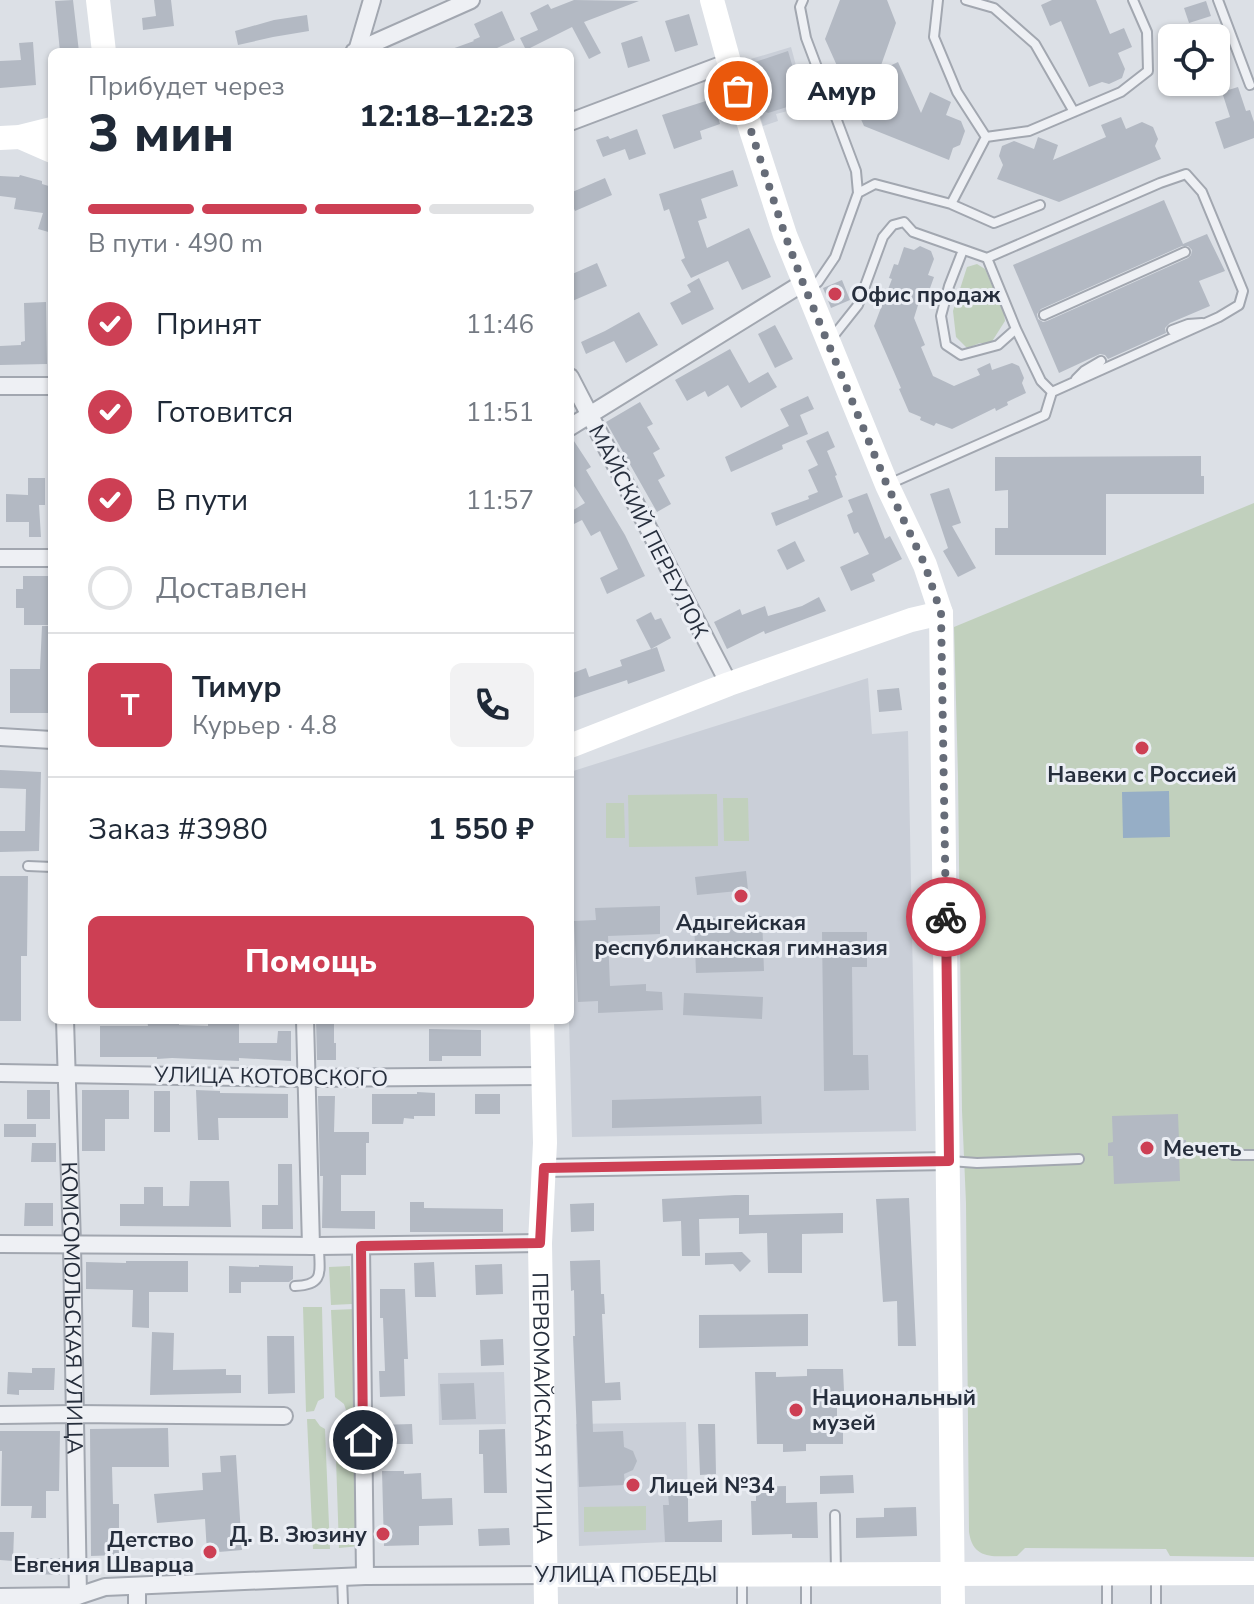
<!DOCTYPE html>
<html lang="ru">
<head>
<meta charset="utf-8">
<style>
	body { margin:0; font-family:"Nunito Sans",sans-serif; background:#f2f2f3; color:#1f2937; height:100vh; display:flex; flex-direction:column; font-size:30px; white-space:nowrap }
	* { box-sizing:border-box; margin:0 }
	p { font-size:26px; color:#747a83 }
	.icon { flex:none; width:44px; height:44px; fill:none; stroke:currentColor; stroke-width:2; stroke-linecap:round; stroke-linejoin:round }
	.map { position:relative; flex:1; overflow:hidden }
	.side { position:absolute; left:48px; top:48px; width:526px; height:976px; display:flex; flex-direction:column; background:#fff; border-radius:12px; box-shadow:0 2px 6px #0004 }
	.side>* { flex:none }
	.controls { position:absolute; left:1158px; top:24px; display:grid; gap:16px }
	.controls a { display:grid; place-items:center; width:72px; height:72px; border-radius:12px; background:#fff; box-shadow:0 2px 6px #0004; font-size:40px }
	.pin { position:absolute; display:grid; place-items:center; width:68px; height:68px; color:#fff; margin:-34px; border:4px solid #fff; border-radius:50%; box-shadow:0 2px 8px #0007 }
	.courier { position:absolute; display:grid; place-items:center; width:80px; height:80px; margin:-40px; border:6px solid #cd3f54; border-radius:50%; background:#fff; color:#222; box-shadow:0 2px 10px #0007 }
	.bubble { position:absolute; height:56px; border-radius:12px; background:#fff; box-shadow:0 2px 6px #0004; font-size:26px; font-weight:800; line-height:56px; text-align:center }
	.overview em { font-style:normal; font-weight:800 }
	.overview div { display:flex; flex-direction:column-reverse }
	.overview { display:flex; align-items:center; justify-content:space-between; height:136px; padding:0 40px }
	h1 { font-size:52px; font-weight:800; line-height:60px }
	.bar { display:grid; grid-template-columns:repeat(4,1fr); gap:12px 8px; align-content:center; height:96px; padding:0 40px }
	.bar i { height:10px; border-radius:6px; background:#e0e1e3 }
	.bar .current { background:#cd3f54 }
	.bar p { grid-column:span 4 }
	.line { display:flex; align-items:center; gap:20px; padding:0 40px; border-top:2px solid #e0e1e3 }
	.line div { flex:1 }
	.round { display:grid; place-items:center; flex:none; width:84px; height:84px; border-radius:12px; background:#f2f2f3 }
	ol { padding:0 40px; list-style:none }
	li { display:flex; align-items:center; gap:24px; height:88px }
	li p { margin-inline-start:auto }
	li .icon { padding:8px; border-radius:50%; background:#cd3f54; color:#fff; stroke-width:4 }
	li:last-child { color:#747a83 }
	li i { width:44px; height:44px; border:4px solid #e0e1e3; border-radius:50% }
	.primary-button { display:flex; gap:16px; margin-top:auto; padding:16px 40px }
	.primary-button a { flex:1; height:92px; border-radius:12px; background:#cd3f54; color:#fff; font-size:32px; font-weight:800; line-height:92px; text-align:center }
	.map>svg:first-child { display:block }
</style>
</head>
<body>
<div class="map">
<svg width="1254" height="1604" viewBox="0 0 1254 1604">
	<rect width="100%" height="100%" fill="#dce0e6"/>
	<path fill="#cacfd8" d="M791,47L807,106L776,114L778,121L763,126L744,61Z
		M868,678L872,734L908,731L916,1131L572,1137L569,1020L570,772Z
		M504,1372L506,1424L439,1425L438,1373Z
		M686,1422L689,1541L579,1546L576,1424Z"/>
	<path fill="#c1d0bd" d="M977,264L985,269L1004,313L1005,321L991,343H980L967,348L956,337L953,311L967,267Z
		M1254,503V1557L1170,1556L1166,1549L1025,1548L1017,1556C995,1556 973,1561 969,1532L966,1203L962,1111L958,776L954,627Z
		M717,794L718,846L629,847L628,795Z
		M723,798H748L749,841H724Z
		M606,803H624L625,838H606Z
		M350,1266L352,1304L331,1305L329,1267Z
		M303,1307H322L324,1398L318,1401L314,1411L306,1412Z
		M356,1309L358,1409L346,1410L344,1404L335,1397L331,1310Z
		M358,1417L360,1546L339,1548L335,1429L343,1423L346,1418Z
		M307,1419H315L320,1426L325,1429L330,1549H313Z
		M646,1506V1530L584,1532V1507Z"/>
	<path fill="#96aec6" d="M1169,791L1170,837L1123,838L1122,792Z"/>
	<path fill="#b3b9c3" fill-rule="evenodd" d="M73,0L79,52H60L55,1Z
		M154,0H171L174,26L143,30L142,18L156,16Z
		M574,0L639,1L584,22L601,53L589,59L572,27L526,50L520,38L538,30L530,13L548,4L551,9Z
		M840,0H887L896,23L879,71L898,62L921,113L930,92L951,102L946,115L961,121L965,131L960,145L953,148L949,160L864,126L825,39Z
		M1052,0H1096L1110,34L1124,28L1132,47L1118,53L1125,69L1122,78L1109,84L1102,82L1089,87L1061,21L1050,26L1041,5Z
		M1206,1L1211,16L1189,23L1184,8Z
		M502,11L515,40L488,52H449V50L474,41L473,40L480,37L474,24Z
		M689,14L698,45L675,52L665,21Z
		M307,15L309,31L273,37L238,45L235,31L274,20Z
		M642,36L650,61L628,68L621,43Z
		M33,42L36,85L0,88V61L21,60L19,43Z
		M788,51L803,102L768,113L760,109L753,89L760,79L755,62Z
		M1238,87L1246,111L1250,110L1254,122V138L1224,149L1215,122L1230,117L1222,92Z
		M712,99L720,124L700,131L702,139L674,149L662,115Z
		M1121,117L1126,129L1142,122L1153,127L1158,139L1155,146L1161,159L1059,202L997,179L1003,165L999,156L1002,146L1014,141L1034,149L1038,137L1058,145L1053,160L1106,137L1101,125Z
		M637,129L646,154L629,160L625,149L603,157L596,140L608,136L610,139Z
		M733,170L738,186L701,199L707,218L698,221L707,248L749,228L771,277L742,290L728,261L691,278L681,260L685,258L669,209L664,211L659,194Z
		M20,175L42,181V184L52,187V233L38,229L43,213L14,209L16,198L0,196V176L19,177Z
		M605,178L612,195L575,211L570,200V193Z
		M1164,200L1183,244L1207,234L1225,271L1199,281L1210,306L1170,323L1165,328L1166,333L1108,359L1105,355L1100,354L1059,373L1013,265ZM1182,246H1188L1192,250L1191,255L1188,258L1047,321L1043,322L1038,319L1037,314L1041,309Z
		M920,246L931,251L934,259L928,275L934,277L929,291L923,289L914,318L925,345L921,347L933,376L954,386L980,375L977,369L990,363L992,370L1012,363L1019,366L1024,378L1022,383L1026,393L1007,402L1008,405L996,411L995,408L952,429L936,423L934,426L920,420L921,417L909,412L899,389L901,388L874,326L892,279L889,278L894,264L898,265L904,247L914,250Z
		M597,263L607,286L570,302V275Z
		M699,278L714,309L682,325L670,303L691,292L687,285Z
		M842,280L850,300L831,308L823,288Z
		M46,302L47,364L0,365V346L21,345V342L25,341L24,303Z
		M639,312L658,345L626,363L614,341L586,354L581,342L605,331Z
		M775,325L793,359L775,368L758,334Z
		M730,349L749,383L768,372L777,387L741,408L728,385L708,397L705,391L687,401L675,380Z
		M808,396L814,409L800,415L808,434L782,445L783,449L731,472L725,457L789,426L780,409Z
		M640,402L653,424L647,427L660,449L653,453L665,476L658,480L671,504L657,512L606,422Z
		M828,431L835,447L827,451L837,475L835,476L843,497L776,526L771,513L809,499L808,496L818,492L808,470L818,465L806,441Z
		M570,438H572L591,467L586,470L625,535L645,576L607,594L600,578L618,569L600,531L591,536L582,520L574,524L570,517V512L585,503L570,480Z
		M1201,456V476H1204V494H1106V555H995V528H1008V490L995,491V457Z
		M28,478H45V505H39L41,537H29V522H6V494L28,495Z
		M949,488L961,523L952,526L976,568L958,577L943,551L948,548L930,494Z
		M867,493L885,539L890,536L902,559L872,574L875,581L851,591L840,567L869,554L858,532L854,534L847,515L853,512L848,500Z
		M795,541L805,561L787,570L777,550Z
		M23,576H52V625H24V608H16V589H23Z
		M819,597L826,611L765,634L764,631L727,649L714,622L740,609L742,615L765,606L768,616L802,606Z
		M651,612L655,620L661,618L671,638L651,649L636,620Z
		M42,626H52V713H10V669H40Z
		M657,647L665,671L628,684L627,680L573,698L570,690V674L586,668L589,677L622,666L620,660Z
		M899,688L902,710L879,712L877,690Z
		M0,770L41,772L39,851L0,852V831H25L26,789L0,788Z
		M746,871L748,890L697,895L695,877Z
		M0,876H28L27,956H21V1021H0Z
		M660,906V934L608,936L610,986L646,984V991L662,992L663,1010L598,1013V1001L578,1002L574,921L596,920L595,908Z
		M762,916L764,971L696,973L694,919Z
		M822,932H867V967H852L853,1055H868L869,1090L824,1091Z
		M684,993L763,997L762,1019L683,1015Z
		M147,1020H179V1025L208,1026V1020H239V1043H277L278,1031H291V1061L239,1058V1061L172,1058L157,1059V1057H100V1026H148Z
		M316,1020H334V1043H336V1060H317Z
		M429,1029L481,1030V1056H442V1061H429Z
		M27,1090H50V1119H27Z
		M82,1090H129V1119H105V1151H82Z
		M196,1090L220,1091V1093L288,1094V1118H218L219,1140H198Z
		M154,1091H170V1132H154Z
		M417,1092L435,1093V1116H414V1119L404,1118L403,1124H372V1094H417Z
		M475,1094H500V1114H475Z
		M318,1096H335L334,1132H369V1143H366V1175H341V1211H375V1229L322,1228L323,1176H320Z
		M761,1096L762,1124L612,1128V1100Z
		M1178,1114L1179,1140H1186V1154H1179L1180,1181L1114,1184L1113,1156H1108V1143L1113,1142L1112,1116Z
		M4,1124H36V1137H4Z
		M32,1143H56V1162H31Z
		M278,1164H292L293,1229H262V1205H278Z
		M190,1181H229L231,1227L120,1226V1204H144V1187H163V1206H189Z
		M735,1195H749V1215L843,1213V1233L802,1234V1273H768L767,1233L739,1234V1218L699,1219L700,1256H682L681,1221L663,1222L662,1199Z
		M909,1198L916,1346H898L897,1301L883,1302L876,1199Z
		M410,1202H424V1208L503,1209V1232H410Z
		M25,1203H53V1226H24Z
		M594,1203V1231L571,1232L570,1204Z
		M742,1252L751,1261L740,1272L733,1264L705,1265V1253Z
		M600,1260L601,1294H604L605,1314H602L605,1383L620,1382L621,1400L592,1401L593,1432L623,1431L624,1447L633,1451L637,1461L633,1470L624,1474L625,1485L579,1487L573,1336H575L574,1290L571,1291L570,1261Z
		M126,1261H188V1292H149V1328L132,1327L133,1290L86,1289V1262L126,1263Z
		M434,1262L436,1297H415L414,1263Z
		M502,1264L503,1294L476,1295L475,1265Z
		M259,1265L293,1266V1279L289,1282H241V1293H229V1266L259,1267Z
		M380,1289H405L408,1359H404L405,1396L380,1397L379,1371H385L383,1318H380Z
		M808,1314V1346L699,1348V1315Z
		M152,1332L174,1333L173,1370L226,1369V1375H241V1393L150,1395Z
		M267,1336H294L295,1393L268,1394Z
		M503,1339L504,1365L481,1366L480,1340Z
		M32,1368H55L54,1390H19V1395L7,1394L8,1372L32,1373Z
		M807,1369H843L844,1391L837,1392V1423H843V1444H806V1451L783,1452V1444H757L755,1372H776V1377L807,1376Z
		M474,1383L476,1419L442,1420L440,1384Z
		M412,1424L413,1444H380L379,1425Z
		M698,1424H715L716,1474L700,1475Z
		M168,1428L169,1467H112L113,1504H119V1555L91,1556L90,1429Z
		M505,1429L507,1493H484L483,1454H479V1430Z
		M0,1431H60L59,1491H46V1518H31L32,1506H1L2,1451H0Z
		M236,1455L242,1550L207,1553L205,1519L157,1523L154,1494L203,1490L202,1473L221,1472L220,1456Z
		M382,1471H404V1474L421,1473L422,1499L452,1498L453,1525L419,1526V1545L384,1546Z
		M853,1475L854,1493L820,1494V1476Z
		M786,1486V1503L817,1502L818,1538H792V1534L752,1535L751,1501H756V1487Z
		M688,1493V1522L722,1520V1542H665L663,1505H669L668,1494Z
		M916,1507L917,1536L856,1538V1518L884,1517V1508Z
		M509,1528L510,1545L479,1546L478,1529Z
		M0,1532H14L13,1561L0,1560Z
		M36,1558H60V1575L36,1574Z"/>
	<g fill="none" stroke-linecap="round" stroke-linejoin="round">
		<g stroke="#a2a7b0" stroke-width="12">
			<path id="lane" d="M803,0L800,7L806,38L856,171L858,193
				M938,0L934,37L957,92L986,137
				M966,0L994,8L1035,44L1074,112
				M1218,0L1250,85
				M951,204L986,137L1029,131L1121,92L1148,71L1147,32L1133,0
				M963,250L949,286L941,316L946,345L961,355L998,345L1016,329
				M811,288L818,282L835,257L858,193L875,184L951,204L994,223L1040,205
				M1044,315L1185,252
				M1172,330L1188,324L1202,323
				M831,339L858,305L883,237L893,225L904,222L913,232L987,258L1016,329L1041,381L1052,392
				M1076,379L1084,371L1101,361
				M889,484L1045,415L1052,392L1219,317L1239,305L1243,291L1202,192L1186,174L1160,183L987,258
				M28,866L52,867
				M1233,1155H1254
				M950,1161L977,1163L1079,1159
				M295,1286C326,1285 319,1271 319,1246
				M835,1515L836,1573
				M1107,1574V1604
				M1156,1574V1604
				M342,1577L343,1604
				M742,1579V1604
				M806,1579V1604"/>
		</g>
		<g stroke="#a2a7b0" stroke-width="20">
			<g id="street">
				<path d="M357,51L372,0"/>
				<path d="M354,52L471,0"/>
				<path d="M570,122L729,62"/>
				<path d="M570,377L729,684"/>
				<path d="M0,386H52"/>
				<path d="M570,427L803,283"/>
				<path d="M0,558H52"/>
				<path d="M0,737L52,740"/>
				<path id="s1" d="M65,1020L72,1244L78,1596"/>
				<path d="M305,1020L311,1246"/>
				<path d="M0,1073L307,1078L543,1076"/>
				<path d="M544,1168L949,1161"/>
				<path d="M0,1244L319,1246L540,1243"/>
				<path d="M361,1246L365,1576"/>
				<path d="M0,1415L75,1414L284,1416"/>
				<path d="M137,1586V1604"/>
				<path d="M0,1597L78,1596L105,1587L365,1576L546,1575"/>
			</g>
		</g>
		<use href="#lane" stroke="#eef0f4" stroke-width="8"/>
		<use href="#street" stroke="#eef0f4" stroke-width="16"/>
		<g stroke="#fff" stroke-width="24">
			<path d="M98,0L104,52"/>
			<path d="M712,0L729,62L785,235L887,485L925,565L941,613L953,1604"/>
			<path d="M20,137L52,151"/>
			<path d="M0,138L20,137L52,129"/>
			<path d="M570,746L729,684L911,620L941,613"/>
			<path id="s2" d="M542,1020L545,1143L540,1243L546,1604"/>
			<path d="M546,1575L1254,1573"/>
		</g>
	</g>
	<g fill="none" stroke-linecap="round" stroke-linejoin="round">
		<path stroke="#666c78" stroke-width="8" stroke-dasharray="0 14.4" d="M738,91L785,235L803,283L887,485L925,565L941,613L946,917"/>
		<path stroke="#cd3f54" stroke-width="10" d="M363,1440L361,1246L540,1243L544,1168L949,1161L946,917"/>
	</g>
	<g fill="#cd3f54" stroke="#ebeef4" stroke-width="3">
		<circle cx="835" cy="294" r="8"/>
		<circle cx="1142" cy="748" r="8"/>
		<circle cx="741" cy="896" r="8"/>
		<circle cx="1147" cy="1148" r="8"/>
		<circle cx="796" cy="1410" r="8"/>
		<circle cx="633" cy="1485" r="8"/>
		<circle cx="383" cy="1534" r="8"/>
		<circle cx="210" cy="1552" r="8"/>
	</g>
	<g text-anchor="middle" stroke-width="6" stroke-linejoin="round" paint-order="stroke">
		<g font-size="22" font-weight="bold" fill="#262e3c" stroke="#ebeef4" text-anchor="start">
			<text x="851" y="302">Офис продаж</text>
			<text x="1142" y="782" text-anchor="middle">Навеки с Россией</text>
			<text x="741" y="930" text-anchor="middle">Адыгейская<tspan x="741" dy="25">республиканская гимназия</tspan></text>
			<text x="1163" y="1156">Мечеть</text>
			<text x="812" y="1405">Национальный<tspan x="812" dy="25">музей</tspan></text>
			<text x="649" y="1493">Лицей №34</text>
			<text x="367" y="1542" text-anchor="end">Д. В. Зюзину</text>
			<text x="194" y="1547" text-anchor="end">Детство<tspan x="194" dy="25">Евгения Шварца</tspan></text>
		</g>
		<g font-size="22" fill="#262e3c" stroke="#ebeef4">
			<text transform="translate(649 531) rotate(63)" y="8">МАЙСКИЙ ПЕРЕУЛОК</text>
			<text transform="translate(271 1076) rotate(1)" y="8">УЛИЦА КОТОВСКОГО</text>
			<text dy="8" stroke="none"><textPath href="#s1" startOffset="288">КОМСОМОЛЬСКАЯ УЛИЦА</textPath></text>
			<text dy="8" stroke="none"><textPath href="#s2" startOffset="388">ПЕРВОМАЙСКАЯ УЛИЦА</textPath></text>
			<text x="626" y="1582">УЛИЦА ПОБЕДЫ</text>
		</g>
	</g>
</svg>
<div class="controls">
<a><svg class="icon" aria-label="locate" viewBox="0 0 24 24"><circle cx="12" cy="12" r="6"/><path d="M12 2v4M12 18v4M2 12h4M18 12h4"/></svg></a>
</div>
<div class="pin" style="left:738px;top:91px;background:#ea580c"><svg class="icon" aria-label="bag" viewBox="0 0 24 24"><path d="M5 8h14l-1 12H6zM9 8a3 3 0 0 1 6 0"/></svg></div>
<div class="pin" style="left:363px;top:1440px;background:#1f2937"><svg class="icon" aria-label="home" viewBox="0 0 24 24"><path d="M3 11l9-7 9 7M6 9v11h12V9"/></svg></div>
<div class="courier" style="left:946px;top:917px"><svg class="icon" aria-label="bike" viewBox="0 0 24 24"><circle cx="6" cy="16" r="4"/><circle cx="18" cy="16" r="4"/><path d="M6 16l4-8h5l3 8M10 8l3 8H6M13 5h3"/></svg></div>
<div class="bubble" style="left:786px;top:64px;width:112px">Амур</div>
<section class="side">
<div class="overview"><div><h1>3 мин</h1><p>Прибудет через</p></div><em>12:18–12:23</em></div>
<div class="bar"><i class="current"></i><i class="current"></i><i class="current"></i><i></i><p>В пути · 490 m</p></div>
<ol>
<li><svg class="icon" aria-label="check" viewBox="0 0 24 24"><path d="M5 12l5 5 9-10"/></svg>Принят<p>11:46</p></li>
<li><svg class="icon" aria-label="check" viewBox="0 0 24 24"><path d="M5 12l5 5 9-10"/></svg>Готовится<p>11:51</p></li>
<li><svg class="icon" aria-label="check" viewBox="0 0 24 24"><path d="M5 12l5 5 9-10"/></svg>В пути<p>11:57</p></li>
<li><i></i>Доставлен</li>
</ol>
<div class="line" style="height:144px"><b class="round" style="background:#cd3f54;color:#fff">Т</b><div><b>Тимур</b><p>Курьер · 4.8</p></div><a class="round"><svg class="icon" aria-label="phone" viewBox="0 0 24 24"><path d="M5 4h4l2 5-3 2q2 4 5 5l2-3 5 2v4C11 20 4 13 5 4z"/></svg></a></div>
<div class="line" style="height:104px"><div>Заказ #3980</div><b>1 550 ₽</b></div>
<div class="primary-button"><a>Помощь</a></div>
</section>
</div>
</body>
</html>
